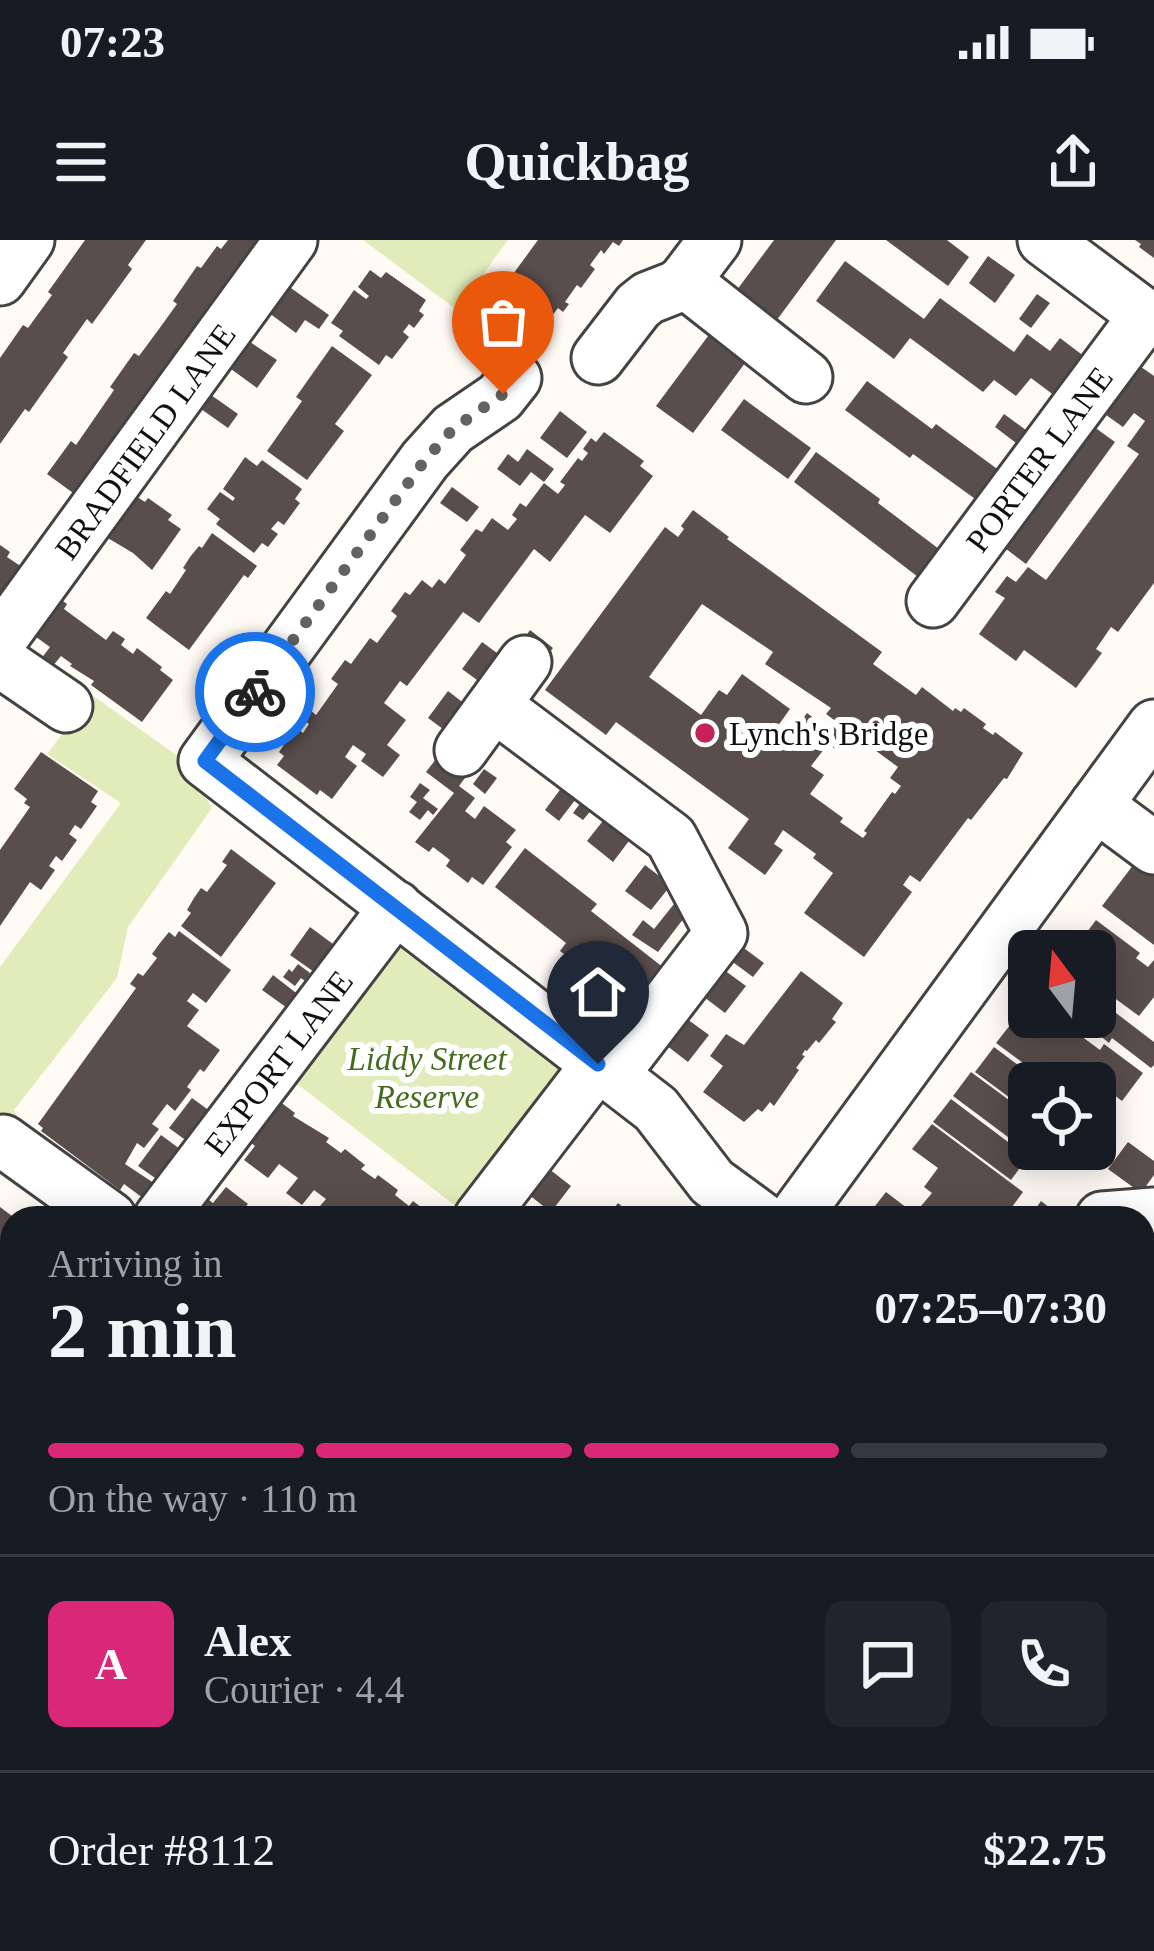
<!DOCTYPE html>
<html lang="en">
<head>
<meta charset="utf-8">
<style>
	body { margin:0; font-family:Georgia,serif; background:#20242c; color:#f1f3f6; height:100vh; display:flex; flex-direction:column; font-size:45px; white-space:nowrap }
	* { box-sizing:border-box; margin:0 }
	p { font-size:39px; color:#9ea1a6 }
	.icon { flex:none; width:66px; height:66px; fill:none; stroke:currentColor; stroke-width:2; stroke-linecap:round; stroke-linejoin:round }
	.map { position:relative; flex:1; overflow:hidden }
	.side { position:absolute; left:0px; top:966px; width:1155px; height:747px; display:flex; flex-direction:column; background:#171b24; border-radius:36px 36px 0 0; box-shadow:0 6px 30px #0003 }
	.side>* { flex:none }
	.needle { width:78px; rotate:344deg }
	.buttons { position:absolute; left:1008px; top:690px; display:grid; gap:24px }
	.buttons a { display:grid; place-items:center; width:108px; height:108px; border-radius:18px; background:#171b24; box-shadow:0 6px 30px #0003; font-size:60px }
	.pin { position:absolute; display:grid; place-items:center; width:102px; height:102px; color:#fff; margin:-123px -51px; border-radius:50% 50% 50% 0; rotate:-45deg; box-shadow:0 0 12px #0007 }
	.pin .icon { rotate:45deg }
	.courier { position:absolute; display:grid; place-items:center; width:120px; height:120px; margin:-60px; border:9px solid #1a73e8; border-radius:50%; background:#fff; color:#222; box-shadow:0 3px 15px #0007 }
	.summary em { font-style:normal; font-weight:700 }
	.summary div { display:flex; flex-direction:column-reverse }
	.summary { display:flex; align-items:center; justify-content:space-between; height:204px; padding:0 48px }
	h1 { font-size:78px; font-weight:700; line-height:90px }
	.bar { display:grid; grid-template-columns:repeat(4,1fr); gap:18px 12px; align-content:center; height:144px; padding:0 48px }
	.bar i { height:15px; border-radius:9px; background:#363941 }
	.bar .active { background:#db2777 }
	.bar p { grid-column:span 4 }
	.line { display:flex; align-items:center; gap:30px; padding:0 48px; border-top:3px solid #363941 }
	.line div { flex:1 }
	.round { display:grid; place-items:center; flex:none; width:126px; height:126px; border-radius:18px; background:#20242c }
	.status { display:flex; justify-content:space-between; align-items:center; height:84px; padding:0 60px; background:#171b24; direction:ltr }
	.status svg { height:33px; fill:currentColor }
	header { display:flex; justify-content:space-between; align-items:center; height:156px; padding:0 48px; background:#171b24; font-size:54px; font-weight:700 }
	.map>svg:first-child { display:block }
</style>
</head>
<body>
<div class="status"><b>07:23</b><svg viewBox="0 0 49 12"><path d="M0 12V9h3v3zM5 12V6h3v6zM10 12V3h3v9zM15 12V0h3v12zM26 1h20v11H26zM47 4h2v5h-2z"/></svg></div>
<header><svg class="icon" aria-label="menu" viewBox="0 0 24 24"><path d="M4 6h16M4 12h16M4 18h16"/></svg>Quickbag<svg class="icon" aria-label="share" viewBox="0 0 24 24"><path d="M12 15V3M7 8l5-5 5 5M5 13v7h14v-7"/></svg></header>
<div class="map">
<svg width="1154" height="1711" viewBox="0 0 1154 1711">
	<rect width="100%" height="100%" fill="#fffaf4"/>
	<path fill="#e2ecbb" d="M363,0H508L457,70Z
		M92,455L186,522L212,568L128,687L117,738L14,870L27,892L0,930V727L121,563L47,514Z
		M392,702L567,836L462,971L288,837Z
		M0,1471L12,1481V1701H79L70,1711H0Z"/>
	<path fill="#5a4e4c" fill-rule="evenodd" d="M85,0H146L128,25L132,29L92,84L87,79L63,113L68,117L29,172L25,169L0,204V118L23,85L28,88L52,55L48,52Z
		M228,0H260L224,45L229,49L80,258L47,234L71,201L76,205L114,150L110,147L134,113L139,116L159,89L177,64L173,61L197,26L201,28L217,6L221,9Z
		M538,0H623L619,6L613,2L604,14L601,10L590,25L595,29L581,48L577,45L565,62L569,64L563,72L558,68L545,85L500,52Z
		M774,0H836L768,92L728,62Z
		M886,0H947L969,17L948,46Z
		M1135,0H1154V18L1139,7L1141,4Z
		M988,16L1015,35L995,63L969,43Z
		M845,21L924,79L940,58L1014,112L1027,94L1050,111L1060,98L1085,117L1055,156L1031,138L1016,156L994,140L983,152L910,98L894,119L816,61Z
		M370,30L381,38L386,32L426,60L419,71L424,75L414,88L409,84L403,92L409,97L392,119L386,115L379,125L339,96L343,91L331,83L354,50L366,59L369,56L358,47Z
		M288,46L329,75L319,89L305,80L296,93L269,73Z
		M1037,54L1050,63L1031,88L1019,79Z
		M714,88L751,115L693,193L656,166Z
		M250,102L277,120L257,148L231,129Z
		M332,106L372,135L335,184L344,191L307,240L267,211L302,161L296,157Z
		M1134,122L1154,136V343L1118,392L1111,387L1096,409L1102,413L1076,448L1024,410L1016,421L979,394L1005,358L995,352L1007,336L1016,342L1028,327L1046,340L1139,214L1127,206L1145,181L1134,173L1123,187L1099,170Z
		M867,141L932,189L936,184L1000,231L978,261L913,214L910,218L845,170Z
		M211,155L238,174L228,188L201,169Z
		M744,159L811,208L788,239L721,190Z
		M560,171L587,192L567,218L540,198Z
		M1004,174L1030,193L1020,206L995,187Z
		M1090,184L1115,202L1026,324L1001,305Z
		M604,192L644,221L640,226L653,236L610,293L585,275L550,322L534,309L479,383L463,372L407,446L400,441L384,463L406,480L387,505L400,515L383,537L361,521L366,514L353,505L345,517L357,526L332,559L320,550L317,555L277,525L284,516L279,512L288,499L297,488L303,493L309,484L302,479L309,469L316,475L338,444L331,439L345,420L351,424L370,398L377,403L397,376L391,371L405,352L410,355L422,340L432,348L439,339L445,344L466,315L460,310L476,289L482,292L492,278L508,290L517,279L512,275L520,263L526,267L544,243L558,254L565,245L560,242L578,218L582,221L588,213L583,209L591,198L596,202Z
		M527,209L554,229L544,242L531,232L520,246L497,229L508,214L518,222Z
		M816,212L880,259L878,263L943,312L922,340L794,242Z
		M245,217L257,226L262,220L302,249L295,259L300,263L284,285L278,281L271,289L278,294L268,307L262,303L254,313L216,284L220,279L207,269L220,252L233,261L235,258L223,249Z
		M452,247L479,267L467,282L440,263Z
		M131,253L145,262L148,258L172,275L168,280L181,289L152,330L133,313L101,294Z
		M693,270L729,297L727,299L882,412L873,424L916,455L922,447L953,471L955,468L961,472L964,468L986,484L983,488L993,495L995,492L1023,513L1007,539L1004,538L971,580L968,578L920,642L910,635L903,645L912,652L864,717L804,673L833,633L813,618L816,614L783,590L774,604L783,610L765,635L728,608L749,579L616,482L606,495L545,450L665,287L678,297L684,289L681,286ZM702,364L773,412L765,424L831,468L826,474L898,527L890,538L901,546L895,554L892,552L864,591L867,593L863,598L840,582L843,578L810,554L824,535L811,526L828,504L837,510L848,494L836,484L831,491L807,473L783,506L774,500L779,493L775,490L790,469L742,434L727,455L719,450L701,475L649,437Z
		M212,293L257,326L248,338L244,335L189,410L146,378L166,351L170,354L186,330L183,328L190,317L199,306L202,308Z
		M0,305L10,312L7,317L31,333L0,376Z
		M56,356L67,364L64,369L106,400L113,391L125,399L121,405L133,414L137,408L162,427L160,430L173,440L142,482L91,445L94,441L70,426L72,424L61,416L52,427L41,419L50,407L29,392Z
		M530,390L553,408L537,429L515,412Z
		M482,402L508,421L488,448L462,429Z
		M448,451L474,471L454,497L428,478Z
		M446,506L473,527L459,546L475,558L465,571L475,579L484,566L516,590L506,602L512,607L483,645L472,637L468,643L446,626L450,620L441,613L433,607L429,612L415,602L454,553L426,532Z
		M41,512L98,551L91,562L97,566L81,589L75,585L69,594L77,600L62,621L56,616L49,626L55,630L41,650L30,642L0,686V610L30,567L24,563L27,559L14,549Z
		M484,529L497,538L485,554L473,544Z
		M420,543L430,550L423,558L438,569L433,575L428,570L420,580L409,572L417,562L410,557Z
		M565,543L579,555L559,581L545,570Z
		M584,558L594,567L583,580L573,573Z
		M606,577L632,597L613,622L587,601Z
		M525,608L597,664L591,671L664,728L633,768L560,711L566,703L495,647Z
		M231,609L276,643L221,717L181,686L191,673L187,670L194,658L201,648L207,652L227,625L222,622Z
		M1137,620L1154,633V705L1102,666Z
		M645,625L671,645L651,670L625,651Z
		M674,664L687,674L658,712L632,695L643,680L654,689Z
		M1096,680L1140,713L1136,718L1148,727L1154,720V757L1139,776L1109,754L1104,761L1095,754V711H1073Z
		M310,687L337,707L317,734L290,715Z
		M179,691L231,730L206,763L193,753L187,761L199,770L187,786L220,810L204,832L200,829L187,847L191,850L175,871L167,864L152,884L159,889L144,908L137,903L125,924L163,949L151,964L124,944L120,950L41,891L43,888L38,884L136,748L130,744L138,733L143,736L157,718L152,714L160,703L169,692L175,697Z
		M737,703L764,723L753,737L726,717Z
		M298,724L310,733L305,741L301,738L295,746L283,737L289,729L292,732Z
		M720,727L746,746L725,773L700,754Z
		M801,731L843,763L832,779L836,782L819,803L816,800L807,811L805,810L802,815L805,816L796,828L799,830L774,866L770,862L762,872L758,869L744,882L703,852L723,826L710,816L726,794L744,805Z
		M273,735L300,756L290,770L262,750Z
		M1095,757L1154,802V825L1151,828L1112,798L1109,803L1088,786L1081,796L1100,810L1104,804L1143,833L1122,861L1100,844L1095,851V843H1050L996,803L1014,780L1020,784L1029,772V777H1095Z
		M683,776L709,795L688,822L662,802Z
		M994,807L1042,843H1029V872L975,832Z
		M971,832L1029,875V909H1055L1044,924L953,856Z
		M192,858L218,877L195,907L169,888Z
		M275,858L295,873L293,876L329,898L326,902L341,913L345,909L365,925L361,929L375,939L378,935L398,950L395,955L409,966L413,961L435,978H351L348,976L346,978H321L314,973L326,959L314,950L302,965L286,953L298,938L279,924L268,938L244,920L255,906L244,897Z
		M951,859L1028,917L1011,940L933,882Z
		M932,884L1023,952L1004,978H937L921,966L932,953L924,947L938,928L912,909Z
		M161,895L188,915L165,945L138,926Z
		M1128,902L1154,921V935L1141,953L1108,929Z
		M544,925L571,946L551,972L524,951Z
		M226,947L248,964L236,978H181L201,954L213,963Z
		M886,952L920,978H871L868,975Z
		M1041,961L1063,978H1029Z
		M618,963L637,978H606Z
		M0,967L12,976V1034L0,1051Z
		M0,1081L12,1090V1116L4,1127L0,1124Z
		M1143,1105L1154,1109L1153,1198L1143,1195Z
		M0,1258L12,1267V1319L0,1311Z
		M1154,1317V1397L1147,1399L1143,1383V1320Z
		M1154,1412V1447L1143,1450V1415Z
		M1154,1567V1614L1143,1600V1580L1146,1578L1143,1575Z
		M1143,1603L1154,1623V1670L1143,1658Z
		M1143,1666L1154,1678V1711H1145L1135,1701H1143Z
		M137,1701H209L206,1705L213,1711H128Z
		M554,1701H619L612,1711H549Z
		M642,1701H677L690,1711H635Z
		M698,1701H721L714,1711H690Z
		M869,1701H912L905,1711H883Z
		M1032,1701H1125L1137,1711H1036L1029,1706Z"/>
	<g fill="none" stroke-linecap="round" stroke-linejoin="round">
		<g stroke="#434343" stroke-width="57">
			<g id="minor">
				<path d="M1044,0L1154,82"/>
				<path d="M0,39L28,0"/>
				<path d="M684,41L806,137"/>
				<path d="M598,118L638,66L648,58L676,47L684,41L715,0"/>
				<path d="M515,138L500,157L453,189L425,220L205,521L656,869L712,942L761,978"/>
				<path id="s1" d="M933,361L1145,76"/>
				<path id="s2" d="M0,400L291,0"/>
				<path d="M0,421L66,466"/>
				<path d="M494,465L671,598L721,693L612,835"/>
				<path d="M461,510L525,422"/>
				<path d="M1096,565L1154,608"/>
				<path d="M3,901L110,978"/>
				<path id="s3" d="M160,978L396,667"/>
				<path d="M480,978L598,824"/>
				<path d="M794,978L1154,486"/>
				<path d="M1102,978L1154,974"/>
				<path d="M4,1161V1154L12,1142"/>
				<path d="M1143,1256L1154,1253"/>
				<path d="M0,1420L12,1429"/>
				<path d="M1143,1500L1154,1497"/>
				<path d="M418,1701L431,1711"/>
				<path d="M754,1701L767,1711"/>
				<path d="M926,1711L933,1701"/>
			</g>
		</g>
		<use href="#minor" stroke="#fff" stroke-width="51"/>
	</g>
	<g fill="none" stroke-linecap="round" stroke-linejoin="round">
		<path stroke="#646260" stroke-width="12" stroke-dasharray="0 21.6" d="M255,452L425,220L453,189L503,154"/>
		<path stroke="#1a73e8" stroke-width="15" d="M255,452L205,521L598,824"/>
	</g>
	<circle fill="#c62259" stroke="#fff" stroke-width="4.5" cx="705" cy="493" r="12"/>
	<g text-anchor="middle" stroke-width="12" stroke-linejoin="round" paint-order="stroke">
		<g font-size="33" fill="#101010" stroke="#fff">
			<text dy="12" stroke="none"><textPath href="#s2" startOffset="246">BRADFIELD LANE</textPath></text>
			<text dy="12" stroke="none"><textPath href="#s1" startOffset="177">PORTER LANE</textPath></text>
			<text dy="12" stroke="none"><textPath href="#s3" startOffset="195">EXPORT LANE</textPath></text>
		</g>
		<g font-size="33" fill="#101010" stroke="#fff" text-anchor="start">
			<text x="729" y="505">Lynch's Bridge</text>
		</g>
		<g font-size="33" font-style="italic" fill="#446c1d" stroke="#fff">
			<text x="427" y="830">Liddy Street<tspan x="427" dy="38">Reserve</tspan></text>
		</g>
	</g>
</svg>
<div class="buttons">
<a><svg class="needle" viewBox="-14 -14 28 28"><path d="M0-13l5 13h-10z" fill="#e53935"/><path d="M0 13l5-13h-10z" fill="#9ea1a6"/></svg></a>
<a><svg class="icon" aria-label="locate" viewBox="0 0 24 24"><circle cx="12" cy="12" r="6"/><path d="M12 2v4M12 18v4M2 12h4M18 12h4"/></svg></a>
</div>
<div class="pin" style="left:503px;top:154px;background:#ea580c"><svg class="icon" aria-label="bag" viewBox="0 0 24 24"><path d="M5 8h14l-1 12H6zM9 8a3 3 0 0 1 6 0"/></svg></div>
<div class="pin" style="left:598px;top:824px;background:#1f2937"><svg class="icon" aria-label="home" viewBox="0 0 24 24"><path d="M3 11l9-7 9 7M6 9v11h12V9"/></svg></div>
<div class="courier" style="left:255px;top:452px"><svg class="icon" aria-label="bike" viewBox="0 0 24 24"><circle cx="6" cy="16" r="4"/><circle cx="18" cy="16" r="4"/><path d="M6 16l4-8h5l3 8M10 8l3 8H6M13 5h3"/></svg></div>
<section class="side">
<div class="summary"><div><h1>2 min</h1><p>Arriving in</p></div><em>07:25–07:30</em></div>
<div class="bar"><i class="active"></i><i class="active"></i><i class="active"></i><i></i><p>On the way · 110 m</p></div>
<div class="line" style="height:216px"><b class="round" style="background:#db2777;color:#fff">A</b><div><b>Alex</b><p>Courier · 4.4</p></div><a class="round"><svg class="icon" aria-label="chat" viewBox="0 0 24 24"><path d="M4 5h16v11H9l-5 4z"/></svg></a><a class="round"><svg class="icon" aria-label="phone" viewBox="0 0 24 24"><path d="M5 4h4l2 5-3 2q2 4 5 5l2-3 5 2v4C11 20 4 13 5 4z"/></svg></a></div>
<div class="line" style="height:156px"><div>Order #8112</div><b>$22.75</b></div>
</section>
</div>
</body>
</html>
